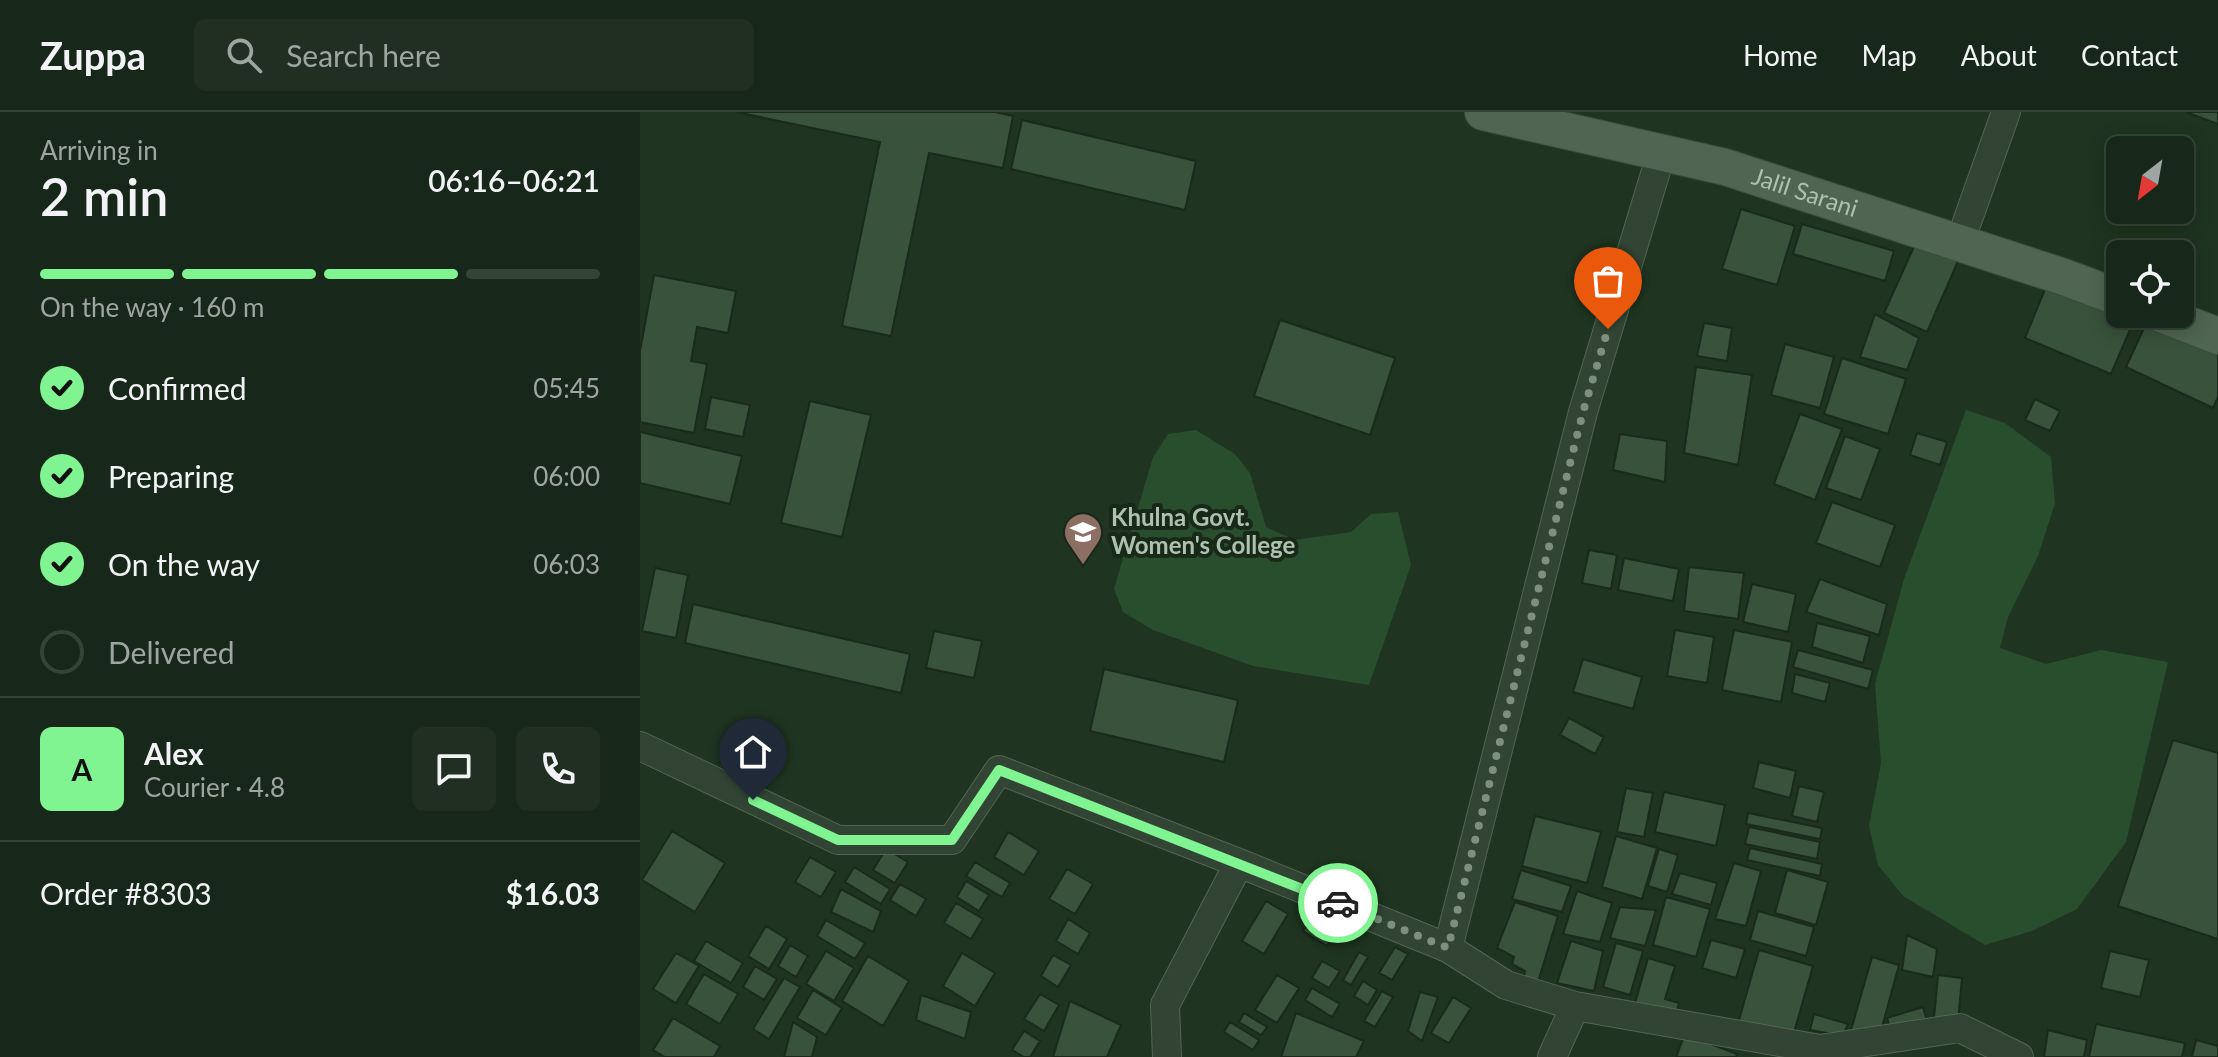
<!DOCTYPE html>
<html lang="en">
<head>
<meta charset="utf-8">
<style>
	body { margin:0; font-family:Lato,sans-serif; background:#202f22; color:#f1f3f6; height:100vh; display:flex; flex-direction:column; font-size:30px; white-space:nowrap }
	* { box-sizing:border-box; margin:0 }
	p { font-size:26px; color:#9ea5a2 }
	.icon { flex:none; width:44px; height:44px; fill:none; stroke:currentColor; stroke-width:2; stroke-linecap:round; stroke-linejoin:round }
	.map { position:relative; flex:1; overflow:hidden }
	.side { display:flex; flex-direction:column; background:#172719; width:640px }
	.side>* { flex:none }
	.needle { width:52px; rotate:211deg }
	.fabs { position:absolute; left:1466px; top:24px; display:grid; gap:16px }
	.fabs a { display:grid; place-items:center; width:88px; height:88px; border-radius:12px; background:#172719; box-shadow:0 4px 20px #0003,0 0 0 2px #364438; font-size:40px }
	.pin { position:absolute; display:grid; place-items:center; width:68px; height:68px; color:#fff; margin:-82px -34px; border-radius:50% 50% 50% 0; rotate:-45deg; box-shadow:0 0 8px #0007 }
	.pin .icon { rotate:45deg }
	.courier { position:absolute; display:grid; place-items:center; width:80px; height:80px; margin:-40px; border:6px solid #7ff490; border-radius:50%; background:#fff; color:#222; box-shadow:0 2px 10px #0007 }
	.head em { font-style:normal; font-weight:600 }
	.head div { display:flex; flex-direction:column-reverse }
	.head { display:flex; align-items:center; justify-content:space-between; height:136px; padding:0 40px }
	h1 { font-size:52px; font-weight:600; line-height:60px }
	.bar { display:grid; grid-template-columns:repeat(4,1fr); gap:12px 8px; align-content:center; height:96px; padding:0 40px }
	.bar i { height:10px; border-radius:6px; background:#364438 }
	.bar .selected { background:#7ff490 }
	.bar p { grid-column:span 4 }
	.line { display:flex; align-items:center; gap:20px; padding:0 40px; border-top:2px solid #364438 }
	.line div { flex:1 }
	.round { display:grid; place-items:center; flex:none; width:84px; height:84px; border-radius:12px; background:#202f22 }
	ol { padding:0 40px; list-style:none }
	li { display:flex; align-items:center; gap:24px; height:88px }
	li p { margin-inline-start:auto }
	li .icon { padding:8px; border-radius:50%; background:#7ff490; color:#111; stroke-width:4 }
	li:last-child { color:#9ea5a2 }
	li i { width:44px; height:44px; border:4px solid #364438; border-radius:50% }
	header { display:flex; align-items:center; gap:48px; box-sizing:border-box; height:112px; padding:0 40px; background:#172719; border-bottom:2px solid #364438 }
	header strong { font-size:38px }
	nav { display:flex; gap:44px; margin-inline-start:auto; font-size:28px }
	.search { width:560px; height:72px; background:#202f22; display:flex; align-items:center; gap:20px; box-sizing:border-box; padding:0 28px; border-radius:12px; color:#9ea5a2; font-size:30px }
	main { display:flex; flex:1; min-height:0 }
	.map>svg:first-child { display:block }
</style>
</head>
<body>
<header>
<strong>Zuppa</strong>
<div class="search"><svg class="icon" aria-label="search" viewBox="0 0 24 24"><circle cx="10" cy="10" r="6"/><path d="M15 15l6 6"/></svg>Search here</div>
<nav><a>Home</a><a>Map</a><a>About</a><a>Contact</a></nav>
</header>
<main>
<section class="side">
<div class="head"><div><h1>2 min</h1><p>Arriving in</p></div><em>06:16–06:21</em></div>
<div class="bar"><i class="selected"></i><i class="selected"></i><i class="selected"></i><i></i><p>On the way · 160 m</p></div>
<ol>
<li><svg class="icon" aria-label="check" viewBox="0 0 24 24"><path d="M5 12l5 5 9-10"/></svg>Confirmed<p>05:45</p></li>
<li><svg class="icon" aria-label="check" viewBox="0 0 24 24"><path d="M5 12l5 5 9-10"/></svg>Preparing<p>06:00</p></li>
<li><svg class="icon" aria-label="check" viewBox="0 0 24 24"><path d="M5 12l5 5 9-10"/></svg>On the way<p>06:03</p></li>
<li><i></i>Delivered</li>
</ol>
<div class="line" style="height:144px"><b class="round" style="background:#7ff490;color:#111">A</b><div><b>Alex</b><p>Courier · 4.8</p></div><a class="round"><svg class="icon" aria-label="chat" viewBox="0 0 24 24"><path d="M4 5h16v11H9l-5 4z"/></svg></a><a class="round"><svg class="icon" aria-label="phone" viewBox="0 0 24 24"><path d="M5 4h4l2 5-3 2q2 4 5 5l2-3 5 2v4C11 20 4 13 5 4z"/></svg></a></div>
<div class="line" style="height:104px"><div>Order #8303</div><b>$16.03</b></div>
</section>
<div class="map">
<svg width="1578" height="945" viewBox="0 0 1578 945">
	<rect width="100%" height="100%" fill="#1f3421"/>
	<path fill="#294e2d" d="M1326,298L1365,311L1411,345L1415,391L1398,444L1368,505L1360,536L1406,552L1461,538L1528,550L1486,730L1437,797L1392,819L1345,833L1263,784L1238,753L1229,714L1241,651L1235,572L1264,467Z
		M556,318L595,342L610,361L626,415L655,428L711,420L731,402L758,400L771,453L729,573L613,554L513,518L483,500L474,477L513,345L528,322Z"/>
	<path fill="#38523b" stroke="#1a2b1c" stroke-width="2" d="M96,0H355L373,4L363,56L289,41L251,224L202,214L240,30Z
		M1546,0H1578V12Z
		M382,8L556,49L545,98L371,57Z
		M1101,97L1155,114L1137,173L1082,157Z
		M1162,112L1254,139L1245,169L1153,142Z
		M1277,128L1319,147L1287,220L1244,201Z
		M14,163L96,179L88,221L57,215L51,249L67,252L54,321L0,310V239Z
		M1408,170L1495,206L1471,262L1385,226Z
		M1235,202L1279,226L1267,258L1220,245Z
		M1510,203L1578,235V285L1573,296L1486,255Z
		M640,208L755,246L730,323L614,284Z
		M1064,211L1092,216L1087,249L1057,244Z
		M1145,232L1194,245L1180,296L1131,283Z
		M1202,246L1266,267L1248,322L1184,302Z
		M1056,255L1112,263L1098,353L1044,341Z
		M71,285L110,293L103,325L65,317Z
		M1395,287L1420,299L1410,319L1385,308Z
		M170,289L231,303L202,425L141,411Z
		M1160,302L1202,317L1175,388L1134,372Z
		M0,320L102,344L90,392L0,371Z
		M1277,321L1307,330L1300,353L1270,343Z
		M980,322L1027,329L1025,370L973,358Z
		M1205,324L1240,337L1221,388L1186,376Z
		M1192,390L1255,413L1240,455L1176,431Z
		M949,438L977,443L971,477L942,471Z
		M984,446L1039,457L1033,489L978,478Z
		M1049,455L1104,461L1098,507L1044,499Z
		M15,456L48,463L36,526L2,519Z
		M1180,467L1247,492L1239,523L1166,500Z
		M1112,472L1156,482L1148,520L1103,510Z
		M53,492L270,542L261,581L45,531Z
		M1177,511L1230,524L1223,551L1172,535Z
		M1035,518L1074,525L1067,571L1027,564Z
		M1094,518L1152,530L1141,590L1082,578Z
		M294,519L342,529L334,566L286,556Z
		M1158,538L1233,558L1228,577L1153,555Z
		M943,547L1002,565L993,597L933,580Z
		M464,557L598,588L584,650L450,619Z
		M1155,562L1190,571L1185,590L1152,581Z
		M929,606L964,625L955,642L920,623Z
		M1533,628L1578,641V827L1478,794Z
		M1119,650L1156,659L1150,686L1113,676Z
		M1159,674L1184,680L1177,710L1152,704Z
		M986,676L1013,681L1004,725L977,720Z
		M1024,680L1085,693L1076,734L1015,720Z
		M1108,701L1182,716L1180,727L1106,712Z
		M895,704L961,720L947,771L882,754Z
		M1109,715L1180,730L1177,747L1105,732Z
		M32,719L85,751L55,800L2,768Z
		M368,720L399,739L384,763L354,745Z
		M976,724L1017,736L1002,787L962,775Z
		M1110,736L1182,752L1180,764L1107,748Z
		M246,737L268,750L255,771L233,758Z
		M1019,737L1038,743L1027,780L1008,774Z
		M170,745L196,760L181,785L155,770Z
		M335,750L370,771L362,785L326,764Z
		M1094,751L1121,759L1106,814L1075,807Z
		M214,755L250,777L241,792L205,770Z
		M427,757L453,772L435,802L409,787Z
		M881,758L931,774L922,800L872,787Z
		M1147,758L1188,770L1176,813L1135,801Z
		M1040,761L1077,771L1071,793L1032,782Z
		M326,769L349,783L339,799L317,785Z
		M260,772L286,787L276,804L250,788Z
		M201,777L241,799L233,820L191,800Z
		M937,779L972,791L960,830L923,822Z
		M1026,785L1070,797L1056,845L1013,833Z
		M626,789L648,802L624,842L602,829Z
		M875,790L918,804L898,870L884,865L885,859L872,852L874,845L857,836Z
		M316,791L343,807L331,827L304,811Z
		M980,795L1016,798L1005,834L970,826Z
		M1118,799L1174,815L1166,844L1110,828Z
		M428,807L450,821L438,842L416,829Z
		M671,807L694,821L687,834L663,819Z
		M186,808L225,831L215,847L177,824Z
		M126,814L147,827L129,857L108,844Z
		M1267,823L1297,837L1293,865L1262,858Z
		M1071,828L1105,837L1096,866L1062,856Z
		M66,829L103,851L91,871L54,849Z
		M931,829L963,839L954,879L917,871Z
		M976,831L1003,839L990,883L963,875Z
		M150,833L168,844L156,865L138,854Z
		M755,835L768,842L752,868L739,861Z
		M1119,838L1173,854L1151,931L1097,915Z
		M186,839L214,856L194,889L166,872Z
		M1470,839L1509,848L1500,885L1461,876Z
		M719,840L728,845L711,873L703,868Z
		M36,841L59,854L36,891L13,877Z
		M322,841L355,861L335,894L303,874Z
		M413,843L431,853L418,875L401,864Z
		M228,844L269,869L243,914L202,889Z
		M1232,845L1259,853L1239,926L1211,918Z
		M1008,846L1035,854L1025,887L1039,891L1034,910L993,898Z
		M682,849L700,859L689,876L672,866Z
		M115,854L137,867L124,888L103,875Z
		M64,862L98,882L80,912L46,892Z
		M637,863L659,876L637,911L615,898Z
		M1298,863L1322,866L1318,909L1294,906Z
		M144,866L160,875L129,927L113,917Z
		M723,869L737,878L728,893L714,884Z
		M672,876L700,892L692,905L665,888Z
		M173,878L202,896L186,923L157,906Z
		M742,879L753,885L735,915L724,909Z
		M780,880L798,885L782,929L768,919Z
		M400,882L419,893L404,919L384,907Z
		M281,883L331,900L325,927L276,908Z
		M813,885L831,896L809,931L791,921Z
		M430,889L481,913L467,945H413Z
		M1283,895L1289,916L1253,926L1247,906Z
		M604,901L627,915L621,923L599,910Z
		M656,901L724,929L716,945H641Z
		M1174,902L1208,912L1203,924L1170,918Z
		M33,906L80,934L74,945H25L13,938Z
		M153,910L177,925L172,945H144Z
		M590,910L619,928L613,938L584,920Z
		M1456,912L1545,931L1542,945H1449Z
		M1408,918L1447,928L1444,945H1404Z
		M384,919L400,929L390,945H384L372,938Z
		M1045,922L1097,942L1096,945H1036Z
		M1556,928L1578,934V945H1552Z"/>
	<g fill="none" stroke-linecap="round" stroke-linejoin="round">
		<g stroke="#536655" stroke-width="30">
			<path id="minor" d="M1327,110L1366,0
				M0,634L198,728H312L359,658L599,751L808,836L866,873L935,894L912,945
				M808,836L943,300L1022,39
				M935,894L1180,937L1320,916L1379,945
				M527,945L525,893L599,751"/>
		</g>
		<g stroke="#3c4e3e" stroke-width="38">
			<g id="major">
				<path id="s1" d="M843,0L1085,55L1424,165L1480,186"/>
				<path d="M1521,202L1578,224"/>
			</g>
		</g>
		<use href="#minor" stroke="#324535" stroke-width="28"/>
		<use href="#major" stroke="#506552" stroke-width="36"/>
	</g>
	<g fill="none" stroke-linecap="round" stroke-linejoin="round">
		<path stroke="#7b907d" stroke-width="8" stroke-dasharray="0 14.4" d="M698,791L808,836L943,300L968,217"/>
		<path stroke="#7ff490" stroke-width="10" d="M113,688L198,728H312L359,658L698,791"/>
	</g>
	<defs>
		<g id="university-pin" transform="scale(2)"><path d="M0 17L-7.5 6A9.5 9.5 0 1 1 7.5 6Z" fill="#8d6e63" stroke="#18291a"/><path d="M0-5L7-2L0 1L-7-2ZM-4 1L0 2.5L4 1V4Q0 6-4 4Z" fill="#fff"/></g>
	</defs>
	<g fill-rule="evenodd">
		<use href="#university-pin" x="443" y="420"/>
	</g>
	<g text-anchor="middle" stroke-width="8" stroke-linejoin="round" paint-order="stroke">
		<g font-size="24" fill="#acc2af" stroke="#18291a">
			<text dy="8" stroke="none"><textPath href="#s1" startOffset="332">Jalil Sarani</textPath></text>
		</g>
		<g font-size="24" font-weight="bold" fill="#acc2af" stroke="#18291a" text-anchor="start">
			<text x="471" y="414">Khulna Govt.<tspan x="471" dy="28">Women's College</tspan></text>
		</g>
	</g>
</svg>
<div class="fabs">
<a><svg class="needle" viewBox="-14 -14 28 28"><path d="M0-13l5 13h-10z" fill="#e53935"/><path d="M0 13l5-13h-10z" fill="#9ea5a2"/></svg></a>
<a><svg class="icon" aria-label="locate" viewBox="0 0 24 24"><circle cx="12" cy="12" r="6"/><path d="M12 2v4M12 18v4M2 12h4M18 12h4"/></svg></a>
</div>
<div class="pin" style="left:968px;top:217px;background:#ea580c"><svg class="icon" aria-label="bag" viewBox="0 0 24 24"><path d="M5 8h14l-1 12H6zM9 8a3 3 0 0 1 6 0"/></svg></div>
<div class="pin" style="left:113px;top:688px;background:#1f2937"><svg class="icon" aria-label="home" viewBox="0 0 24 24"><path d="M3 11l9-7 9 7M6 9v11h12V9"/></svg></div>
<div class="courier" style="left:698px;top:791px"><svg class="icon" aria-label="car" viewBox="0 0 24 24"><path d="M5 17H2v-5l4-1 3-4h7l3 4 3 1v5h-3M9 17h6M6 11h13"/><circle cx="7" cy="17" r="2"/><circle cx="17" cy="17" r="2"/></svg></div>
</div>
</main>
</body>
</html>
